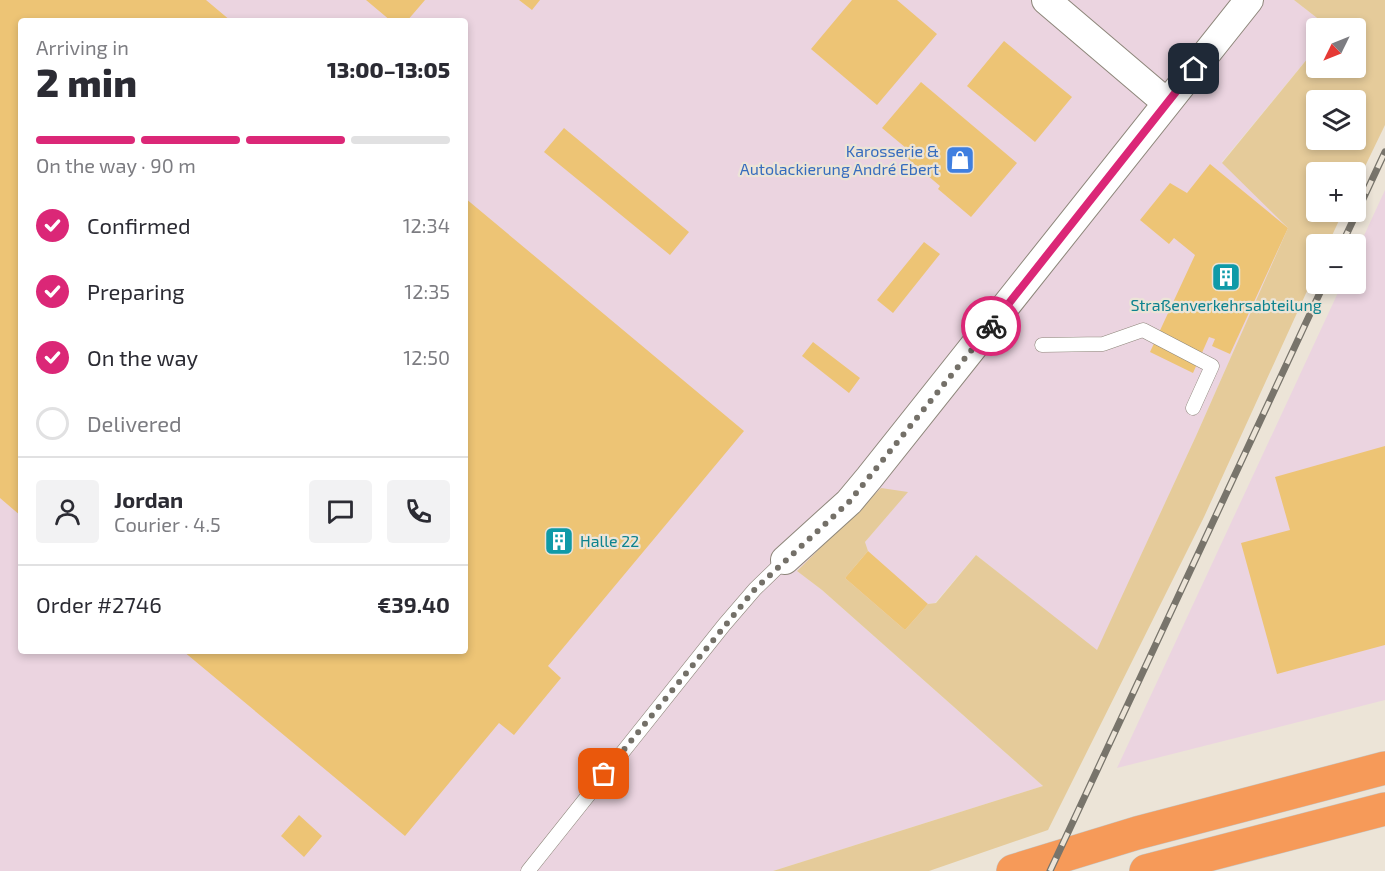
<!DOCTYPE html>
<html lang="en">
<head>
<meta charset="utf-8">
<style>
	body { margin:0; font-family:"Exo 2",sans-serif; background:#f2f2f3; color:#2b2b33; height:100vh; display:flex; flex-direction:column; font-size:22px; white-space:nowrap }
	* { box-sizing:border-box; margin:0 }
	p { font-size:20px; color:#7c7c81 }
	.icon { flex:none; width:33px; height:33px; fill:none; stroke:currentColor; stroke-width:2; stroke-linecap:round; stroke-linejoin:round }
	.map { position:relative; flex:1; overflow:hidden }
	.panel { position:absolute; left:18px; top:18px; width:450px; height:636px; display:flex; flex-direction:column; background:#fff; border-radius:6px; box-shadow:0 3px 9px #0003 }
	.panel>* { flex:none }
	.needle { width:39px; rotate:227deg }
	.controls { position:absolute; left:1306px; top:18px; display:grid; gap:12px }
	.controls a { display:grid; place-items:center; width:60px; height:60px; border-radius:6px; background:#fff; box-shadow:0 3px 9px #0003; font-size:30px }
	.pin { position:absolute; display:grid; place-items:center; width:51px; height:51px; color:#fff; margin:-26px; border-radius:12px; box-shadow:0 3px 9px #0006 }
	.courier { position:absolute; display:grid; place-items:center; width:60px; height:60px; margin:-30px; border:4px solid #db2777; border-radius:50%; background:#fff; color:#222; box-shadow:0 2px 8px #0007 }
	.overview em { font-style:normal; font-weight:800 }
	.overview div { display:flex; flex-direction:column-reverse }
	.overview { display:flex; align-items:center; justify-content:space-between; height:102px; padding:0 18px }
	h1 { font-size:39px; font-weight:800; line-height:45px }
	.bar { display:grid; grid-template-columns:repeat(4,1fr); gap:9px 6px; align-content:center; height:72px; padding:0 18px }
	.bar i { height:8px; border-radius:4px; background:#e1e1e2 }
	.bar .on { background:#db2777 }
	.bar p { grid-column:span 4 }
	.line { display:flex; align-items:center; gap:15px; padding:0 18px; border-top:2px solid #e1e1e2 }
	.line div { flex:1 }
	.round { display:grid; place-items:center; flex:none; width:63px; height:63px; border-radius:6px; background:#f2f2f3 }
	ol { padding:0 18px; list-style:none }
	li { display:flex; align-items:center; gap:18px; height:66px }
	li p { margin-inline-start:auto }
	li .icon { padding:6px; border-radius:50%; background:#db2777; color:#fff; stroke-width:4 }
	li:last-child { color:#7c7c81 }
	li i { width:33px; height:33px; border:3px solid #e1e1e2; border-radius:50% }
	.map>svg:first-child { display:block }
</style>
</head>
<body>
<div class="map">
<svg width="1385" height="871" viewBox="0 0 1385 871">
	<rect width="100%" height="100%" fill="#ece4d7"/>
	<path fill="#ebd4e0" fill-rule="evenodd" d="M0,0H1294L1330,28H1317V47L1222,162L1288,228L1196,436L1097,651L976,555L935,603L928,604L905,630L845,578L868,552L865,542L907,492L797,570L822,590L1043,786L773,871H0ZM21,21H465V651H21Z
		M1385,190V700L1117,768L1342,284H1356V253Z"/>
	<path fill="#e5cb9a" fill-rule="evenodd" d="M1294,0H1385V125L1356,185V172H1317V212H1343L1328,244H1317V269L1204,517L1048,830L929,871H773L1043,786L822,590L797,571L881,488L908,492L865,542L868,551L845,578L905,630L928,604L936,603L976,555L1097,650L1196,436L1288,228L1222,163L1317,47V68H1356V28H1330ZM1317,100H1356V140H1317Z"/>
	<path fill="#edc475" d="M0,0H206L231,21H21V516L0,498Z
		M366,0H425L407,21H391Z
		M519,0H540L532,10Z
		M852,0H897L937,34L877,105L811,49Z
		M1004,41L1072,97L1035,142L967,86Z
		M921,82L1017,163L971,217L938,189L940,186L907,158L912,153L882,128Z
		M564,128L689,232L670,255L544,152Z
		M1210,164L1288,228L1230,354L1212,346L1215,339L1209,337L1193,373L1150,352L1195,255L1174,238L1169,244L1140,220L1170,183L1187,193Z
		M465,198L744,431L548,666L561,678L514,735L499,723L405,836L183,651H465Z
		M924,242L940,254L893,313L877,300Z
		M813,342L860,378L849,393L802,356Z
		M1385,446V645L1277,674L1241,543L1290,530L1275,477Z
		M868,551L928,604L905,630L845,578Z
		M299,815L322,836L304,857L281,836Z"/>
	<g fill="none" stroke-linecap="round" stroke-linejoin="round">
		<g stroke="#8d867a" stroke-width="15">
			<path id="lane" d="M1042,345L1103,344L1143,330L1212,366L1193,408
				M528,871L724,625L755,589L785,560"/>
		</g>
		<g stroke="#8d867a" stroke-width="30">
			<path id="street" d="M1046,0L1167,103
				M785,560L849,502L869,478L1249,0"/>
		</g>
		<g stroke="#c6c6c4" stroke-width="34">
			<path id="highway" d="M1013,871L1137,833L1385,768
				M1146,871L1385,809"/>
		</g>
		<use href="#lane" stroke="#fff" stroke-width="14"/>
		<use href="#street" stroke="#fff" stroke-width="28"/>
		<use href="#highway" stroke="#f69a59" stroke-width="33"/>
		<g stroke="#78746b" stroke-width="7">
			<path id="rail" d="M1342,244L1385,152
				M1050,871L1324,284"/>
		</g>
		<use href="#rail" stroke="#ece4d7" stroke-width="4.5" stroke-dasharray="14" stroke-linecap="butt"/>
	</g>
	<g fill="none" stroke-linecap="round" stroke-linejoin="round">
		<path stroke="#747068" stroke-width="6" stroke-dasharray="0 10.8" d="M604,774L755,589L849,502L991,326"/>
		<path stroke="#db2777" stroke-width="8" d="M991,326L1194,69"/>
	</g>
	<defs>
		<g id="shop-square" transform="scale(1.5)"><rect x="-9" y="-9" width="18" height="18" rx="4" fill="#3f7fe0" stroke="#ece4d7"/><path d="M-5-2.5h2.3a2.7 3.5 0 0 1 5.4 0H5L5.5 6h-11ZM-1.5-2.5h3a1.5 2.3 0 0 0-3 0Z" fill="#fff"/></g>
		<g id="building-square" transform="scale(1.5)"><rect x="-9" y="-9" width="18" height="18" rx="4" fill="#0f9aa8" stroke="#ece4d7"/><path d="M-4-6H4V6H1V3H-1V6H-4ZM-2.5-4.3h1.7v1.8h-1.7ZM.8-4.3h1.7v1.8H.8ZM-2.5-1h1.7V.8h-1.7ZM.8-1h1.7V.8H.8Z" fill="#fff"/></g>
	</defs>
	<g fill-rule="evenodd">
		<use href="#shop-square" x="960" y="160"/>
		<use href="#building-square" x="1226" y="277"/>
		<use href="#building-square" x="559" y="541"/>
	</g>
	<g text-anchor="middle" stroke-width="4.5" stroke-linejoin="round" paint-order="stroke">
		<g font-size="16" fill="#366cbe" stroke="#ece4d7" text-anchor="end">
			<text x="939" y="157">Karosserie &amp;<tspan x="939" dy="18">Autolackierung André Ebert</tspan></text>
		</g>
		<g font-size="16" fill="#0d838f" stroke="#ece4d7">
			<text x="1226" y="311">Straßenverkehrsabteilung</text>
			<text x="580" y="547" text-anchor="start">Halle 22</text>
		</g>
	</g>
</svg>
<div class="controls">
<a><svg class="needle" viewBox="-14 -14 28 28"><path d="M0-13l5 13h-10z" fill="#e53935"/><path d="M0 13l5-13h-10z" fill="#7c7c81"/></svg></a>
<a><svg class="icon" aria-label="layers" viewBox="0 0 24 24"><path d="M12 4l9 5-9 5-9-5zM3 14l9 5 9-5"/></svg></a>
<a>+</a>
<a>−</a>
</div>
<div class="pin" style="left:604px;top:774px;background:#ea580c"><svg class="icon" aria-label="bag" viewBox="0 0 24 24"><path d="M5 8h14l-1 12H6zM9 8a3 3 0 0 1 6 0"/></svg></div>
<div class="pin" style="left:1194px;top:69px;background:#1f2937"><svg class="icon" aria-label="home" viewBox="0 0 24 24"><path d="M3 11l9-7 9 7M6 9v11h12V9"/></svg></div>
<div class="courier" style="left:991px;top:326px"><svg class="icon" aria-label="bike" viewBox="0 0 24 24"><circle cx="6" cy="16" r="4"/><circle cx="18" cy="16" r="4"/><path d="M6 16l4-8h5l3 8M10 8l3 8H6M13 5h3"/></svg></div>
<section class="panel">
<div class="overview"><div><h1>2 min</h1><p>Arriving in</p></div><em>13:00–13:05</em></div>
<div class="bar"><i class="on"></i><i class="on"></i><i class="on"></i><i></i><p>On the way · 90 m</p></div>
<ol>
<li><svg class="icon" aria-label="check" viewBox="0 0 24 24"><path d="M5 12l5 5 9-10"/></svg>Confirmed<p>12:34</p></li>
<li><svg class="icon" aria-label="check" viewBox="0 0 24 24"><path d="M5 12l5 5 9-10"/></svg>Preparing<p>12:35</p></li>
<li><svg class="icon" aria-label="check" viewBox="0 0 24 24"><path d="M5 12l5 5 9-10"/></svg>On the way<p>12:50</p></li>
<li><i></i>Delivered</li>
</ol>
<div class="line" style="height:108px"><a class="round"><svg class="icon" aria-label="person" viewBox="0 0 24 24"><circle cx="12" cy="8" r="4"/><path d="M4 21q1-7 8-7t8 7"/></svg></a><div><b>Jordan</b><p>Courier · 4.5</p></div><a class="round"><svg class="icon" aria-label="chat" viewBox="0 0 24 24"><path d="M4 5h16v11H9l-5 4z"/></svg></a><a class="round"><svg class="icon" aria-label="phone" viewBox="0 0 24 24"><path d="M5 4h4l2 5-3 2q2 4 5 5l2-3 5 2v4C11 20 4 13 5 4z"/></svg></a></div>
<div class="line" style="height:78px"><div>Order #2746</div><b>€39.40</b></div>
</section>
</div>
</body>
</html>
